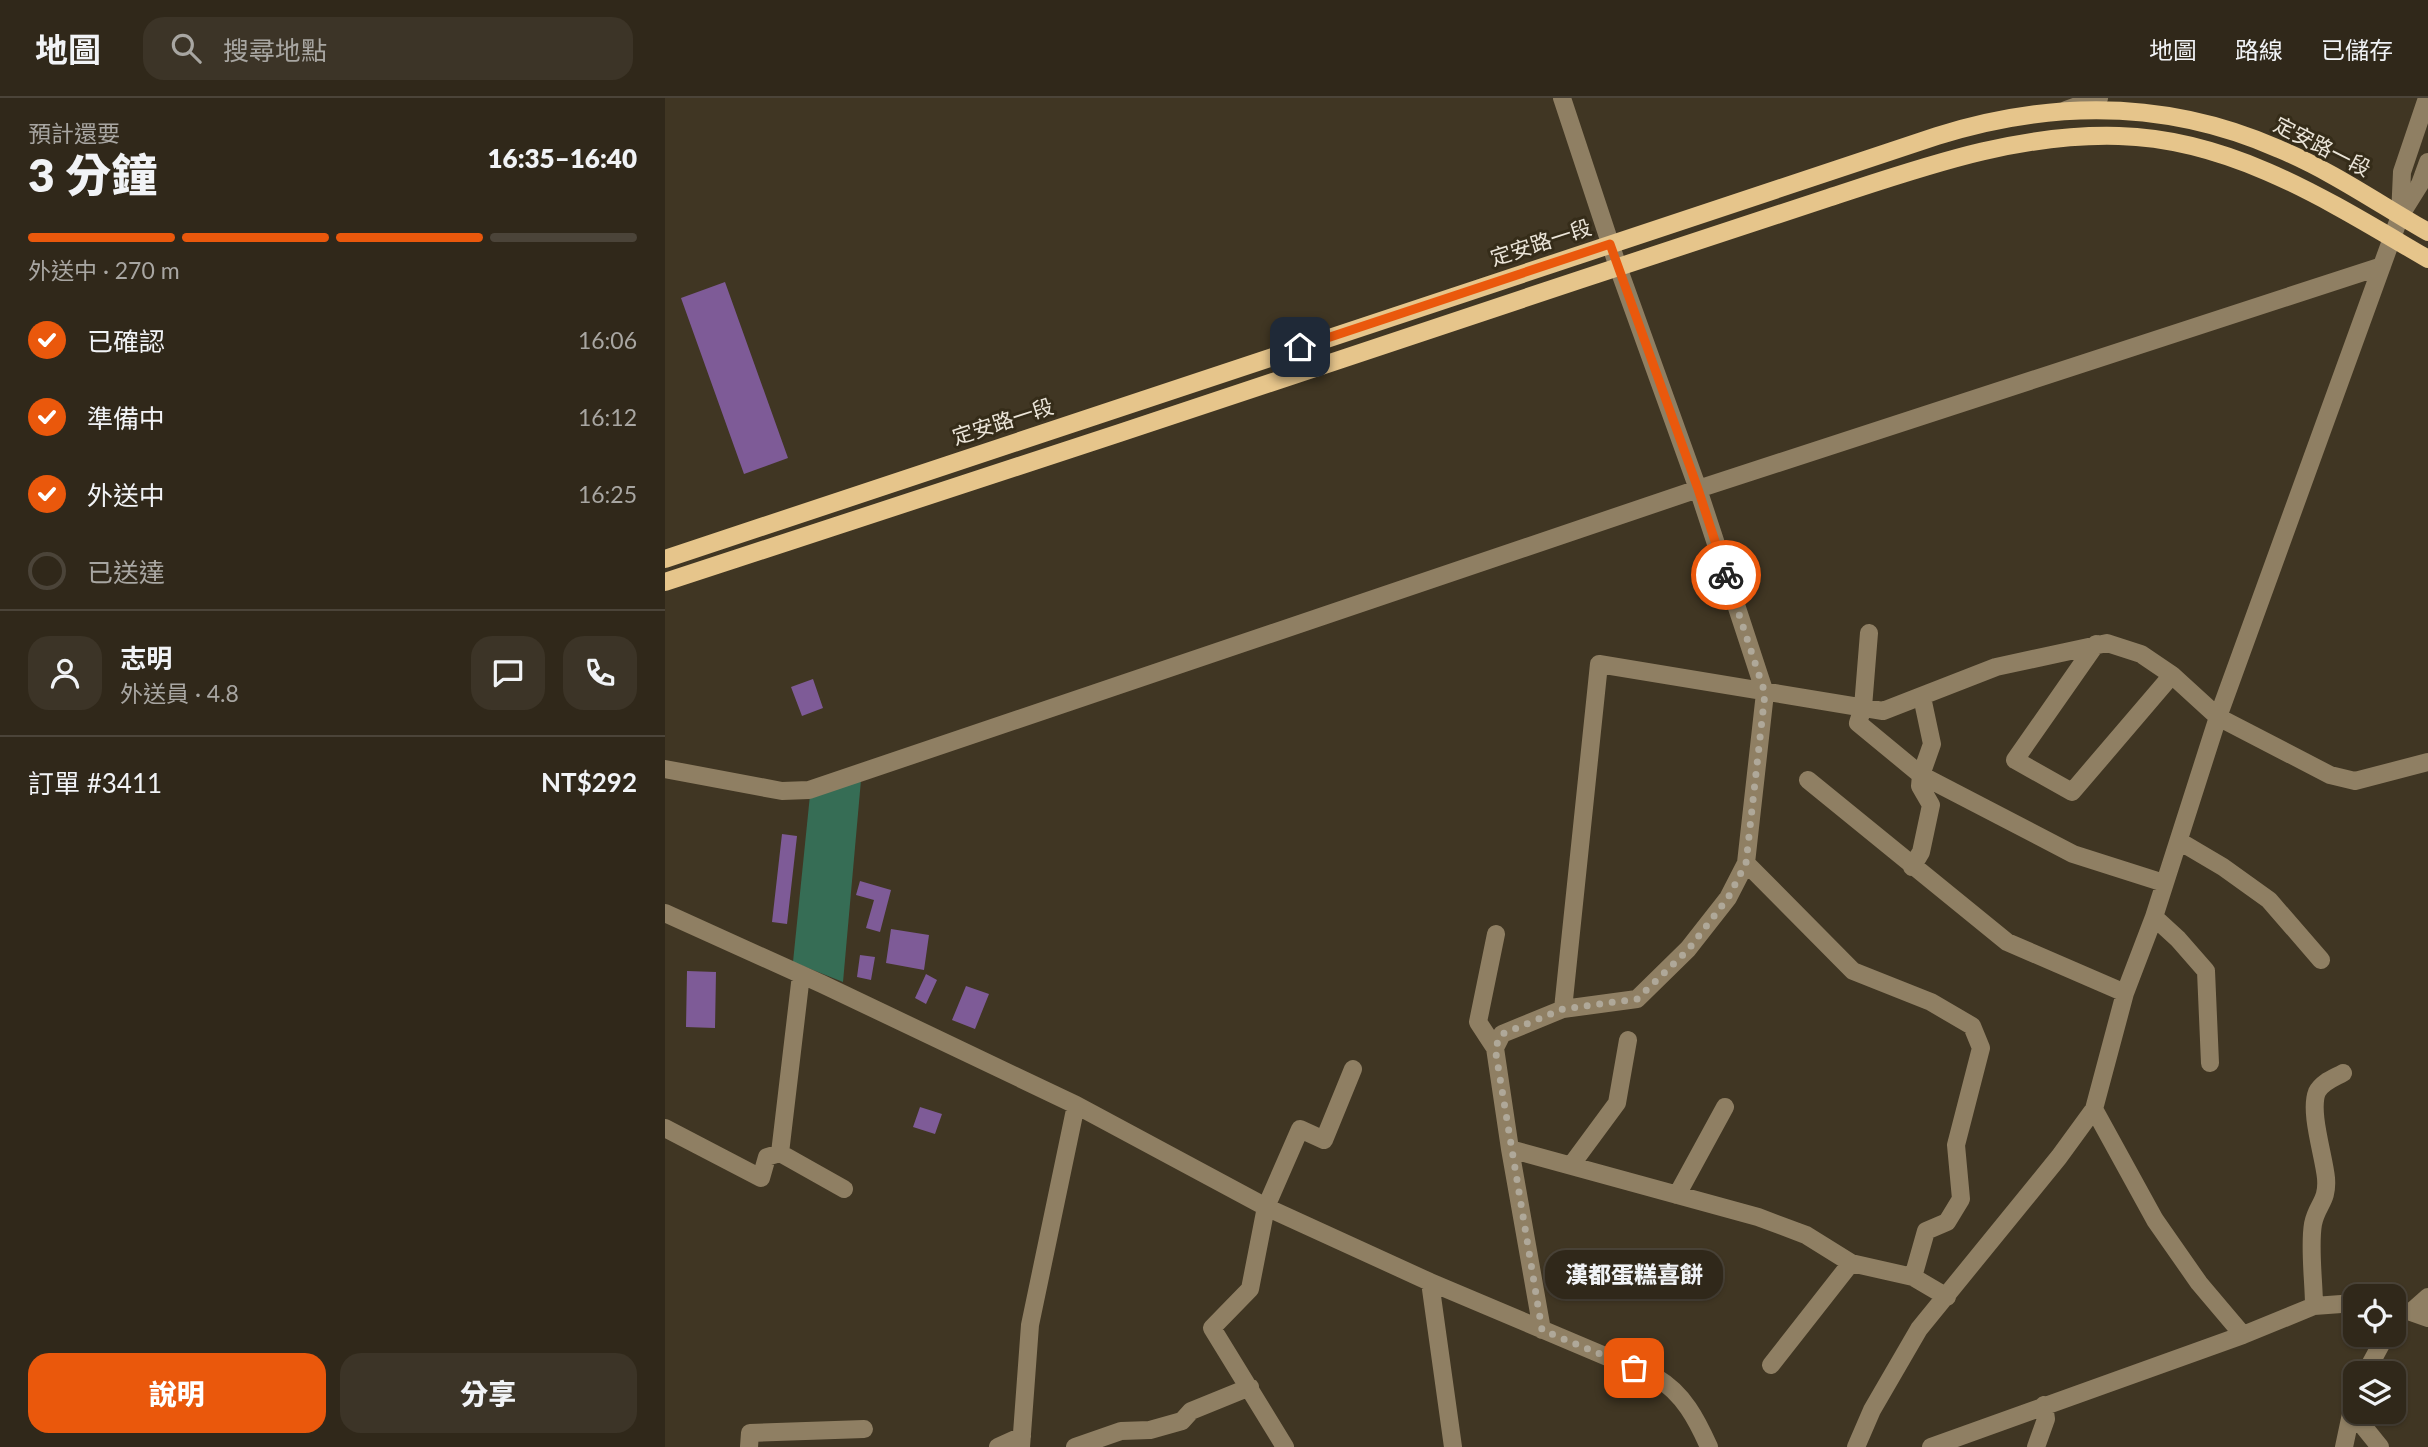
<!DOCTYPE html>
<html lang="zh-TW">
<head>
<meta charset="utf-8">
<style>
	body { margin:0; font-family:Lato,"Noto Sans TC",sans-serif; background:#3c3427; color:#f1f3f6; height:100vh; display:flex; flex-direction:column; font-size:26px; white-space:nowrap }
	* { box-sizing:border-box; margin:0 }
	p { font-size:23px; color:#a8a6a2 }
	.icon { flex:none; width:38px; height:38px; fill:none; stroke:currentColor; stroke-width:2; stroke-linecap:round; stroke-linejoin:round }
	.map { position:relative; flex:1; overflow:hidden }
	.side { display:flex; flex-direction:column; background:#30281a; width:665px }
	.side>* { flex:none }
	.buttons { position:absolute; left:1678px; top:1186px; display:grid; gap:14px }
	.buttons a { display:grid; place-items:center; width:63px; height:63px; border-radius:14px; background:#30281a; box-shadow:0 2px 5px #0004,0 0 0 2px #4b4439; font-size:35px }
	.pin { position:absolute; display:grid; place-items:center; width:60px; height:60px; color:#fff; margin:-30px; border-radius:14px; box-shadow:0 4px 10px #0006 }
	.courier { position:absolute; display:grid; place-items:center; width:70px; height:70px; margin:-35px; border:5px solid #ea580c; border-radius:50%; background:#fff; color:#222; box-shadow:0 2px 9px #0007 }
	.bubble { position:absolute; height:49px; border-radius:21px; background:#30281a; box-shadow:0 2px 5px #0004,0 0 0 2px #4b4439; font-size:23px; font-weight:800; line-height:49px; text-align:center }
	.summary em { font-style:normal; font-weight:800 }
	.summary div { display:flex; flex-direction:column-reverse }
	.summary { display:flex; align-items:center; justify-content:space-between; height:119px; padding:0 28px }
	h1 { font-size:46px; font-weight:800; line-height:52px }
	.bar { display:grid; grid-template-columns:repeat(4,1fr); gap:10px 7px; align-content:center; height:84px; padding:0 28px }
	.bar i { height:9px; border-radius:5px; background:#4b4439 }
	.bar .selected { background:#ea580c }
	.bar p { grid-column:span 4 }
	.line { display:flex; align-items:center; gap:18px; padding:0 28px; border-top:2px solid #4b4439 }
	.line div { flex:1 }
	.round { display:grid; place-items:center; flex:none; width:74px; height:74px; border-radius:21px; background:#3c3427 }
	ol { padding:0 28px; list-style:none }
	li { display:flex; align-items:center; gap:21px; height:77px }
	li p { margin-inline-start:auto }
	li .icon { padding:7px; border-radius:50%; background:#ea580c; color:#fff; stroke-width:4 }
	li:last-child { color:#a8a6a2 }
	li i { width:38px; height:38px; border:4px solid #4b4439; border-radius:50% }
	.action { display:flex; gap:14px; margin-top:auto; padding:14px 28px }
	.action a { flex:1; height:80px; border-radius:21px; background:#ea580c; color:#fff; font-size:28px; font-weight:800; line-height:80px; text-align:center }
	.action a+a { background:#3c3427; color:#f1f3f6 }
	header { display:flex; align-items:center; gap:42px; box-sizing:border-box; height:98px; padding:0 35px; background:#30281a; border-bottom:2px solid #4b4439 }
	header strong { font-size:33px }
	nav { display:flex; gap:38px; margin-inline-start:auto; font-size:24px }
	.search { width:490px; height:63px; background:#3c3427; display:flex; align-items:center; gap:18px; box-sizing:border-box; padding:0 24px; border-radius:21px; color:#a8a6a2; font-size:26px }
	main { display:flex; flex:1; min-height:0 }
	.map>svg:first-child { display:block }
</style>
</head>
<body>
<header>
<strong>地圖</strong>
<div class="search"><svg class="icon" aria-label="search" viewBox="0 0 24 24"><circle cx="10" cy="10" r="6"/><path d="M15 15l6 6"/></svg>搜尋地點</div>
<nav><a>地圖</a><a>路線</a><a>已儲存</a></nav>
</header>
<main>
<section class="side">
<div class="summary"><div><h1>3 分鐘</h1><p>預計還要</p></div><em>16:35–16:40</em></div>
<div class="bar"><i class="selected"></i><i class="selected"></i><i class="selected"></i><i></i><p>外送中 · 270 m</p></div>
<ol>
<li><svg class="icon" aria-label="check" viewBox="0 0 24 24"><path d="M5 12l5 5 9-10"/></svg>已確認<p>16:06</p></li>
<li><svg class="icon" aria-label="check" viewBox="0 0 24 24"><path d="M5 12l5 5 9-10"/></svg>準備中<p>16:12</p></li>
<li><svg class="icon" aria-label="check" viewBox="0 0 24 24"><path d="M5 12l5 5 9-10"/></svg>外送中<p>16:25</p></li>
<li><i></i>已送達</li>
</ol>
<div class="line" style="height:126px"><a class="round"><svg class="icon" aria-label="person" viewBox="0 0 24 24"><circle cx="12" cy="8" r="4"/><path d="M4 21q1-7 8-7t8 7"/></svg></a><div><b>志明</b><p>外送員 · 4.8</p></div><a class="round"><svg class="icon" aria-label="chat" viewBox="0 0 24 24"><path d="M4 5h16v11H9l-5 4z"/></svg></a><a class="round"><svg class="icon" aria-label="phone" viewBox="0 0 24 24"><path d="M5 4h4l2 5-3 2q2 4 5 5l2-3 5 2v4C11 20 4 13 5 4z"/></svg></a></div>
<div class="line" style="height:91px"><div>訂單 #3411</div><b>NT$292</b></div>
<div class="action"><a>說明</a><a>分享</a></div>
</section>
<div class="map">
<svg width="1763" height="1349" viewBox="0 0 1763 1349">
	<rect width="100%" height="100%" fill="#403623"/>
	<path fill="#366d55" d="M196,682L178,884L128,864L145,697Z"/>
	<path fill="#7e5b97" d="M60,184L123,360L79,376L16,200Z
		M148,581L158,610L137,618L126,589Z
		M117,736L132,738L122,826L107,824Z
		M195,783L226,792L215,834L201,830L209,802L191,797Z
		M226,831L264,837L259,872L221,865Z
		M195,857L210,859L206,882L192,879Z
		M22,873L51,874L50,930L21,929Z
		M261,876L272,882L261,906L250,900Z
		M301,888L324,896L310,931L287,922Z
		M255,1009L277,1016L270,1036L248,1029Z"/>
	<g fill="none" stroke-linecap="round" stroke-linejoin="round">
		<path stroke="#8f7f63" stroke-width="18" d="M1401,12L1434,0
			M1735,118L1737,74L1762,0
			M1204,535L1198,609L1193,625L1256,677L1408,756L1499,785
			M1431,546L1350,662L1407,694L1507,577
			M0,671L117,693L144,692L1033,391L1717,168
			M1143,682L1342,844L1460,895
			M1514,743L1558,769L1604,802L1656,862
			M1081,765L1188,873L1266,904L1307,928L1316,950L1291,1047L1296,1101L1282,1124L1261,1133L1248,1179
			M1247,769L1256,754L1266,707L1255,688L1256,677L1267,646L1257,599
			M0,815L157,886L411,1007L601,1109L765,1184L992,1280C1018,1295 1032,1322 1044,1349
			M1489,819L1513,841L1541,873L1545,965
			M898,911L934,566L1218,613L1331,569L1442,545L1476,556L1507,577L1553,619L1665,677L1690,683L1763,664
			M830,950L813,924L831,836
			M1429,1011L1490,1122L1534,1185L1578,1237
			M0,1030L96,1080L102,1059L115,1055L136,877
			M845,1051L1093,1119L1141,1137L1186,1165L1248,1179L1282,1199
			M115,1055L179,1091
			M907,1066L952,1005L963,942
			M1012,1097L1060,1009
			M765,1184L788,1349
			M1649,1208C1649,1184 1644,1149 1648,1126C1652,1106 1663,1104 1661,1080C1659,1058 1644,1014 1652,994C1657,984 1669,980 1678,975
			M1729,1211L1746,1214L1763,1220
			M1746,1214L1763,1199
			M877,1232L845,1051L830,950L837,936L898,911L972,901L1023,851L1063,800L1081,765L1100,595L1033,391L953,169L897,0
			M1106,1267L1186,1165
			M1700,1276L1721,1237
			M1686,1313L1715,1349
			M84,1349L85,1335L199,1331
			M333,1349L357,1338
			M356,1349L365,1227L411,1007
			M410,1349L456,1333L485,1332L517,1323L526,1313L585,1289
			M620,1349L547,1230L585,1191L601,1109L635,1031L659,1042L688,971
			M1191,1349L1207,1312L1254,1231L1394,1059L1429,1011L1460,895L1489,819L1553,619L1735,118L1755,86L1763,64
			M1266,1349L1578,1237L1649,1208L1690,1205
			M1371,1349L1381,1321L1379,1307
			M1679,1349L1690,1297"/>
		<path stroke="#e6c58b" stroke-width="18" d="M0,461L1272,38C1387,2 1503,2 1614,51C1667,73 1714,106 1763,134
			M0,484C305,385 610,284 914,182C997,154 1080,127 1163,100C1258,69 1352,35 1454,38C1569,41 1667,105 1763,161"/>
	</g>
	<g fill="none" stroke-linecap="round" stroke-linejoin="round">
		<path stroke="#afa899" stroke-width="7" stroke-dasharray="0 12.6" d="M969,1270L877,1232L830,950L837,936L898,911L972,901L1023,852L1063,800L1081,765L1100,595L1061,477"/>
		<path stroke="#ea580c" stroke-width="9" d="M635,249L945,146L1033,391L1061,477"/>
	</g>
	<g text-anchor="middle" stroke-width="6" stroke-linejoin="round" paint-order="stroke">
		<g font-size="21" fill="#ebe5d9" stroke="#352c19">
			<text transform="translate(1657 49) rotate(27)" y="7">定安路一段</text>
			<text transform="translate(876 145) rotate(-18)" y="7">定安路一段</text>
			<text transform="translate(338 324) rotate(-18)" y="7">定安路一段</text>
		</g>
	</g>
</svg>
<div class="buttons">
<a><svg class="icon" aria-label="locate" viewBox="0 0 24 24"><circle cx="12" cy="12" r="6"/><path d="M12 2v4M12 18v4M2 12h4M18 12h4"/></svg></a>
<a><svg class="icon" aria-label="layers" viewBox="0 0 24 24"><path d="M12 4l9 5-9 5-9-5zM3 14l9 5 9-5"/></svg></a>
</div>
<div class="pin" style="left:969px;top:1270px;background:#ea580c"><svg class="icon" aria-label="bag" viewBox="0 0 24 24"><path d="M5 8h14l-1 12H6zM9 8a3 3 0 0 1 6 0"/></svg></div>
<div class="pin" style="left:635px;top:249px;background:#1f2937"><svg class="icon" aria-label="home" viewBox="0 0 24 24"><path d="M3 11l9-7 9 7M6 9v11h12V9"/></svg></div>
<div class="courier" style="left:1061px;top:477px"><svg class="icon" aria-label="bike" viewBox="0 0 24 24"><circle cx="6" cy="16" r="4"/><circle cx="18" cy="16" r="4"/><path d="M6 16l4-8h5l3 8M10 8l3 8H6M13 5h3"/></svg></div>
<div class="bubble" style="left:880px;top:1152px;width:178px">漢都蛋糕喜餅</div>
</div>
</main>
</body>
</html>
